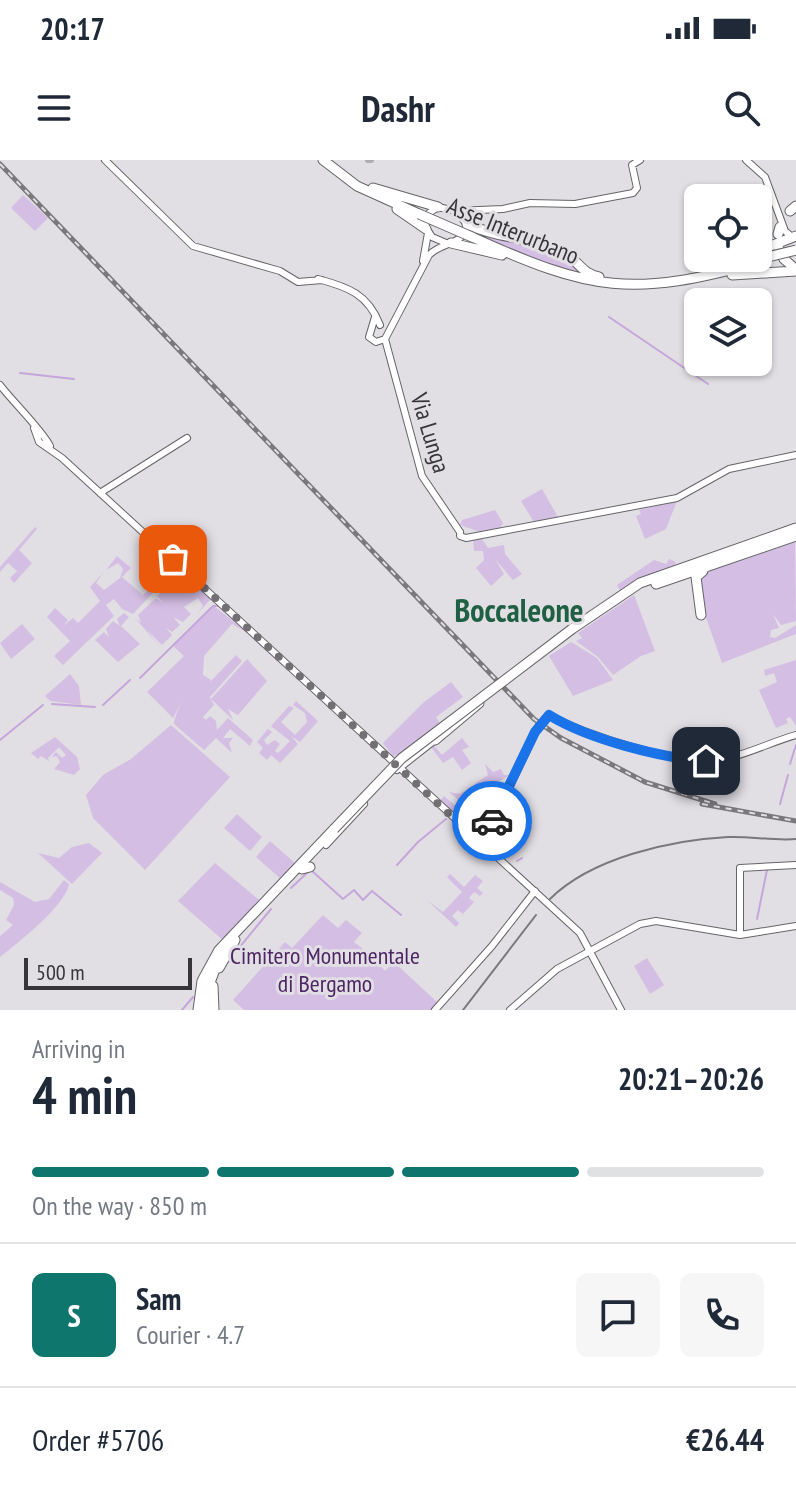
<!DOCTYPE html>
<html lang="en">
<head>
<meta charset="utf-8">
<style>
	body { margin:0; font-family:"PT Sans Narrow",sans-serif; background:#f6f6f7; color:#1f2937; height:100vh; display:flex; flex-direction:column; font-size:30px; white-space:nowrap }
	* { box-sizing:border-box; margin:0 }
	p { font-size:26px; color:#747a83 }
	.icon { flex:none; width:44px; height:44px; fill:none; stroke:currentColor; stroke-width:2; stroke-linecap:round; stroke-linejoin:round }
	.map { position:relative; height:850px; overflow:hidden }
	.drawer { display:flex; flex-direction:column; background:#fff; flex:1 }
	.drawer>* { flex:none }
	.tools { position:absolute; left:684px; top:24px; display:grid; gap:16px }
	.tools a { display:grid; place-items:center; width:88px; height:88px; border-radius:12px; background:#fff; box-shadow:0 2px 6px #0004; font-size:40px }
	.scale { position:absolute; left:24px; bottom:20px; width:168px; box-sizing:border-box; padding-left:8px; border:4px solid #373537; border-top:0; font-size:22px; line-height:28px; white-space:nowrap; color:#373537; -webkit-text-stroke:6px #e2dfe4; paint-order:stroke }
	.pin { position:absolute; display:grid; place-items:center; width:68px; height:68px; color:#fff; margin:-34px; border-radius:16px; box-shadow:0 4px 12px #0006 }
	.courier { position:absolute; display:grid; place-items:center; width:80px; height:80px; margin:-40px; border:6px solid #1a73e8; border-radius:50%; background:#fff; color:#222; box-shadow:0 2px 10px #0007 }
	.overview em { font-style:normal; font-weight:700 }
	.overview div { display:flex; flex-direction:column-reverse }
	.overview { display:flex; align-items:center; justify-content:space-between; height:136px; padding:0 32px }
	h1 { font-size:52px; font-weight:700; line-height:60px }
	.bar { display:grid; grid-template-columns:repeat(4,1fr); gap:12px 8px; align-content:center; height:96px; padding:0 32px }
	.bar i { height:10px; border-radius:6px; background:#e0e1e3 }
	.bar .on { background:#0f766e }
	.bar p { grid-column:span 4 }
	.line { display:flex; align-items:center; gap:20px; padding:0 32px; border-top:2px solid #e0e1e3 }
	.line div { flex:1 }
	.round { display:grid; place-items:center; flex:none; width:84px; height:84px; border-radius:12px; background:#f6f6f7 }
	.status { display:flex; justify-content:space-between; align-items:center; height:56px; padding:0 40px; background:#fff; direction:ltr }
	.status svg { height:22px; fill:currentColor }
	header { display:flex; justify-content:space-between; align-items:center; height:104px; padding:0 32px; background:#fff; font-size:36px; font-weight:700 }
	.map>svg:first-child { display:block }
</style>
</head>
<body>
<div class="status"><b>20:17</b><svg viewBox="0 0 49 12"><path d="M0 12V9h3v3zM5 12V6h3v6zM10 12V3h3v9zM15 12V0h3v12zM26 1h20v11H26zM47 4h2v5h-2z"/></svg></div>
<header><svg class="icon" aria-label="menu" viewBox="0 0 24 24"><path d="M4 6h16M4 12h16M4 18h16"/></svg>Dashr<svg class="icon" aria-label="search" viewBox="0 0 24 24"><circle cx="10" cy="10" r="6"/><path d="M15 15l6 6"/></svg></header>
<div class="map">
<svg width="796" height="850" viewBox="0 0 796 850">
	<rect width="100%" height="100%" fill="#e2dfe4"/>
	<path fill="#d4bee3" d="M23,35L48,58L35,71L11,48Z
		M469,66L559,91L585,116L550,105L468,70Z
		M542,329L558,357L534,362L521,341Z
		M677,341L666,369L645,379L636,356L641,354L639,350Z
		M495,350L503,363L500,368L480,372L460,365L462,360Z
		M35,367L37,369L19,390L32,403L14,423L10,418L17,411L8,403L0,412V407Z
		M480,376L488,388L504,385L505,394L522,414L513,420L495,399L504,414L491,426L476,408L484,400L483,391H474L473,378Z
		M795,381L796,461L781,465L773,454L779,468L771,470L770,477L775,478L796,465V474L722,503L704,452L700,419L707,411Z
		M117,396L131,408L122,417L143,435L175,406L211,439L197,454L203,446L198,438L184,447L191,454L183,462L173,457L180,465L172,472L166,468L172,475L162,485L146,469L161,488L135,458L141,463L138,455L156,438L163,443L157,436L167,426L174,432L169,426L180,415L173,410L171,419L164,421L133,454L122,449L114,439L106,445L114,456L63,505L54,496L70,481L47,457L55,448L68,460L63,466L73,458L78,463L100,441L90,427L104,412L96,423L104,430L120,418L123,409L118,403L106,410Z
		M669,399L676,402L674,407L620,431L617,425L654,400L666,404Z
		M634,435L655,491L641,496L613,515L598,497L576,481L582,478L578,473Z
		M214,446L248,473L232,464L204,496L203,515L211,520L209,523L236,495L242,501L210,537L214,545L203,557L206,560L210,556L216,561L217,570L228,558L253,580L250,586L230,569L223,578H233L229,583L232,593L216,578L204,590L174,564C174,557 183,538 187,531L173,558L147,532L184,496L173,486Z
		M124,453L129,457L121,466L140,484L118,502L95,480L104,472L109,477L106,469L113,461L120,466L117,459Z
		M22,464L35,479L11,499L0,483Z
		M571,482L597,498L613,520L573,536L549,496Z
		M247,499L267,521L238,555L228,549L233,560L211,539Z
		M796,500V566L790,557L786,559L788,563L776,568L759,530L777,522L774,513L765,516L764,510Z
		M70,514L79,526L81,545L50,541L45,536Z
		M451,522L463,537L436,557L441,565L399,596H393L383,583L424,542Z
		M296,541L318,561L300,582L291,576L298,584L280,603L271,595L267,600L259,593L263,588L257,582L268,569L272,572L264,580L267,585L275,580L280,584L275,591L278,593L290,581L271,566L289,546L294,548L281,562L295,575L307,562L305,553L293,545Z
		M171,565L230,617L145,710L93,658L86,635L103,615L131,599Z
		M55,577L77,597L80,609L74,615L54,609L60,602L57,596L52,597L56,592L62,598L66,595L59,587L48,598L49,601L41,596L38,599L31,593Z
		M462,578L469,587L462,590L471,603L462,610L453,597L443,603L430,586L433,584L442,595Z
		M485,604L493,612L501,609L504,615H510L468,640L454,654L440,641L444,636L458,648L462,643L449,632L460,634L488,615Z
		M237,654L262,677L250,691L224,668Z
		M270,681L296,704L282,720L256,697Z
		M89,683L102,693L72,724L38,693L59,698L72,687Z
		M215,703L259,740L224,781L178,741Z
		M450,714L464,727L475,715L483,721L477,728L483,733L480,736L474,732L469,738L474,742L463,754L458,750L452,756L459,763L456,767L427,740L443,752L462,732L447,717Z
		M64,720L69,724C66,745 18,783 0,797V776L13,765L6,760L14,745L13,738L0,730V722L35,742L49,739Z
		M323,755L338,768L346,760L362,773L354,782L368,793L371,790L376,794L373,798L385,811L394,802L438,843L432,850H244L233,840L285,782L292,788Z
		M647,798L664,825L650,834L634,806Z"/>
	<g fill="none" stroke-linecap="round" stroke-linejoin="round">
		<path stroke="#c6a5db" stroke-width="2" d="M609,157L708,224
			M20,213L74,219
			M140,518L213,446H219L283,505
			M52,544L95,547
			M103,545L130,520
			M0,580L43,545
			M790,604L796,585
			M780,644L788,615
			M517,701L522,698
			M397,705L418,682L446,659
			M312,711L343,739L354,730L363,740L372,731L401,755
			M291,728L308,712
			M757,759L767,710
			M225,805L271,749
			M182,850L193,837"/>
		<path stroke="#aeacb0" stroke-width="6" d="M368,0H371"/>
		<g stroke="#666468" stroke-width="8">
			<path id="secondary" d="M105,0L193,86L280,111L298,122L322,120
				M746,0L765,17L785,71L792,77
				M455,51L503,49L530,43L575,44L633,33L637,28L632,5L640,0
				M446,83L432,77L425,66L429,53L438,47L455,51L467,64C464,86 443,81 429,95L385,179L422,316L460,372
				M423,101L428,73
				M318,119C348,127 368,134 380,165
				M375,157L369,177L376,182L385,179
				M0,225C13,242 42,270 50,286
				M34,268L39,282L62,298L580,773L621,850
				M100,333L187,278
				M460,372V376L466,378L677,338L729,309L796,295
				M545,559L549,555C580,574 686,607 720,600C746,595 771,582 796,575
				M397,610L435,580
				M476,679L495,658L538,567
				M326,685L364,644
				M740,775V708L796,705
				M435,850L492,786L535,731
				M510,850L557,809L640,764L656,761L740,775L796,766"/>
		</g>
		<g stroke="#666468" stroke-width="11">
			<path id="highway" d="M323,0L357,26L419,54
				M373,28L438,47
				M397,49L426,69
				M790,51L796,46
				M467,64C498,79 536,77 564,93C578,100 582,114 599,117
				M778,74L780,67
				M472,77C591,131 632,138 760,102
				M451,83L502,95
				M778,87L784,99L793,107
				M758,91L796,76
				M707,111L741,98
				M732,115L796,111
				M656,424L796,376
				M701,455L696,417L703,411
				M572,469L640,423L796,368
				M435,580L479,543
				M302,709L310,707
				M219,808L235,780
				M213,826L214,850
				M198,850L202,821L219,790L334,669
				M207,850L208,828L217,804"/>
		</g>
		<use href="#secondary" stroke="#fff" stroke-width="6"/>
		<use href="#highway" stroke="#fff" stroke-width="9"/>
		<path stroke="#7a787b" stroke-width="2" d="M550,739C591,698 670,680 728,677C751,676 773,681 796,679
			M463,850L536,755"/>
		<g stroke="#7a787b" stroke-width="5">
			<path id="rail" d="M0,4L534,559L561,578L645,622L715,644
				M702,644L796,661"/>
		</g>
		<use href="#rail" stroke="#e2dfe4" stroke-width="2" stroke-dasharray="6" stroke-linecap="butt"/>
		<g stroke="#666468" stroke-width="8" stroke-linecap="butt">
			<path id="secondary-bridge" d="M538,567L545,559"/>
		</g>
		<g stroke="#666468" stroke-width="11" stroke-linecap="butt">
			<path id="highway-bridge" d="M419,54L472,77
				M759,99L796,90
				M334,669L402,598L572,469"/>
		</g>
		<use href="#secondary-bridge" stroke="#fff" stroke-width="6"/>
		<use href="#highway-bridge" stroke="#fff" stroke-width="9"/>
	</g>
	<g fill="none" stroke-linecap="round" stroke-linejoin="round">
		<path stroke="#737074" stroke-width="8" stroke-dasharray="0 14.4" d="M173,399L476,679L492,661"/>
		<path stroke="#1a73e8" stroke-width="10" d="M492,661L535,572L549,555C588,579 661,598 706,601"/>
	</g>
	<g text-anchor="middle" stroke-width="6" stroke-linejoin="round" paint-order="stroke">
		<g font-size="24" fill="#373537" stroke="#e2dfe4">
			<text transform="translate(513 71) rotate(22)" y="8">Asse Interurbano</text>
			<text transform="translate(430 273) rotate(73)" y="8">Via Lunga</text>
		</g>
		<g font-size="24" fill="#4d2464" stroke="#e2dfe4">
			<text x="325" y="804">Cimitero Monumentale<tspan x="325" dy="28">di Bergamo</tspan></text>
		</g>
		<g font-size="32" font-weight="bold" fill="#1f5f43" stroke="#e2dfe4">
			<text x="519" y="462">Boccaleone</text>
		</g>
	</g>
</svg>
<div class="tools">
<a><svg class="icon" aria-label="locate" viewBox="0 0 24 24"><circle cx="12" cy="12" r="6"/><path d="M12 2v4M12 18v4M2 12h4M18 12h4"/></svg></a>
<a><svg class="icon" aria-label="layers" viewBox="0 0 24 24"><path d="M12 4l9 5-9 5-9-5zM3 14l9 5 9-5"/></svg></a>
</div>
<div class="scale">500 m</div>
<div class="pin" style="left:173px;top:399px;background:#ea580c"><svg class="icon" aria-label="bag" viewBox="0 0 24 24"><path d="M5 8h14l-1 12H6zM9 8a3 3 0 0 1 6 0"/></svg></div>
<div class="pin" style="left:706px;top:601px;background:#1f2937"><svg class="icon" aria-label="home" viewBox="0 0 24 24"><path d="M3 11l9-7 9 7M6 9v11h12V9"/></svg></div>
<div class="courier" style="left:492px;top:661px"><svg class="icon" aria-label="car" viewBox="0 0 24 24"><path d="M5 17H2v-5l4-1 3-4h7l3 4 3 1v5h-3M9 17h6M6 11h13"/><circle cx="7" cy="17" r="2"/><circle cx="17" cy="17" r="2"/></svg></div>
</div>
<section class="drawer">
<div class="overview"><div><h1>4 min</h1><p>Arriving in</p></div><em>20:21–20:26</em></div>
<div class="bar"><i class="on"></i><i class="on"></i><i class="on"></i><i></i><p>On the way · 850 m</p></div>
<div class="line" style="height:144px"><b class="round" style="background:#0f766e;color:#fff">S</b><div><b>Sam</b><p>Courier · 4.7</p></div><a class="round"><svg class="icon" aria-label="chat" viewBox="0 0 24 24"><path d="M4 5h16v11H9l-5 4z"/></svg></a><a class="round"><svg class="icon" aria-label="phone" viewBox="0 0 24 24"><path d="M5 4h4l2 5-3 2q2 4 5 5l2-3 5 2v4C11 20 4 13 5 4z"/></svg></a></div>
<div class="line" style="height:104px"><div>Order #5706</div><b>€26.44</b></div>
</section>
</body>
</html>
